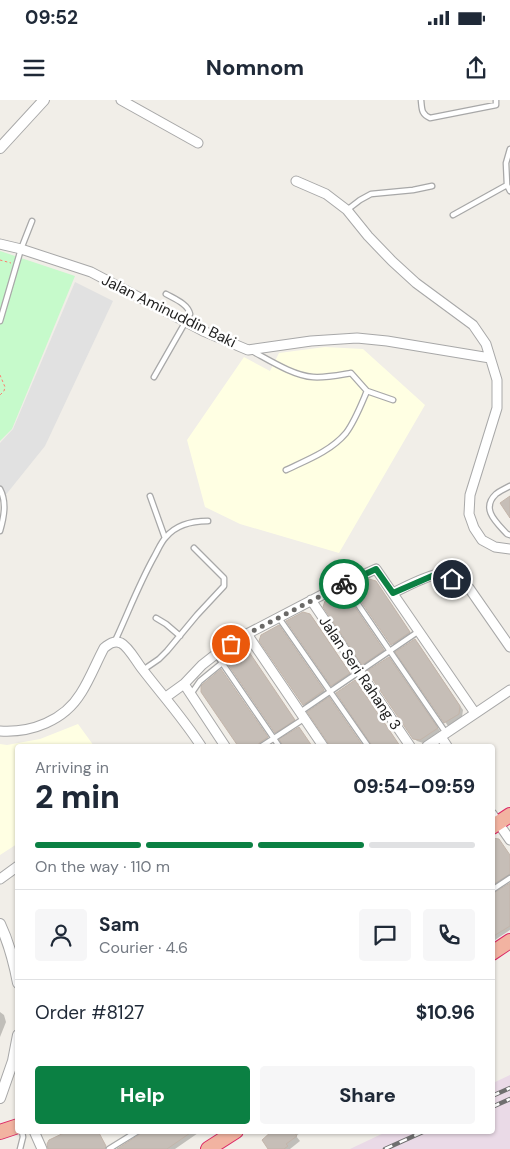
<!DOCTYPE html>
<html lang="en">
<head>
<meta charset="utf-8">
<style>
	body { margin:0; font-family:"DM Sans",sans-serif; background:#f6f6f7; color:#1f2937; height:100vh; display:flex; flex-direction:column; font-size:19px; white-space:nowrap }
	* { box-sizing:border-box; margin:0 }
	p { font-size:16px; color:#747a83 }
	.icon { flex:none; width:28px; height:28px; fill:none; stroke:currentColor; stroke-width:2; stroke-linecap:round; stroke-linejoin:round }
	.map { position:relative; flex:1; overflow:hidden }
	.panel { position:absolute; left:15px; top:644px; width:480px; height:390px; display:flex; flex-direction:column; background:#fff; border-radius:5px; box-shadow:0 1px 4px #0004 }
	.panel>* { flex:none }
	.pin { position:absolute; display:grid; place-items:center; width:42px; height:42px; color:#fff; margin:-21px; border:2px solid #fff; border-radius:50%; box-shadow:0 1px 5px #0007 }
	.courier { position:absolute; display:grid; place-items:center; width:50px; height:50px; margin:-25px; border:4px solid #0b8043; border-radius:50%; background:#fff; color:#222; box-shadow:0 1px 6px #0007 }
	.headline em { font-style:normal; font-weight:800 }
	.headline div { display:flex; flex-direction:column-reverse }
	.headline { display:flex; align-items:center; justify-content:space-between; height:85px; padding:0 20px }
	h1 { font-size:32px; font-weight:800; line-height:38px }
	.bar { display:grid; grid-template-columns:repeat(4,1fr); gap:8px 5px; align-content:center; height:60px; padding:0 20px }
	.bar i { height:6px; border-radius:4px; background:#e0e1e3 }
	.bar .on { background:#0b8043 }
	.bar p { grid-column:span 4 }
	.line { display:flex; align-items:center; gap:12px; padding:0 20px; border-top:1px solid #e0e1e3 }
	.line div { flex:1 }
	.round { display:grid; place-items:center; flex:none; width:52px; height:52px; border-radius:5px; background:#f6f6f7 }
	.button { display:flex; gap:10px; margin-top:auto; padding:10px 20px }
	.button a { flex:1; height:58px; border-radius:5px; background:#0b8043; color:#fff; font-size:20px; font-weight:800; line-height:58px; text-align:center }
	.button a+a { background:#f6f6f7; color:#1f2937 }
	.status { display:flex; justify-content:space-between; align-items:center; height:35px; padding:0 25px; background:#fff; direction:ltr }
	.status svg { height:14px; fill:currentColor }
	header { display:flex; justify-content:space-between; align-items:center; height:65px; padding:0 20px; background:#fff; font-size:22px; font-weight:800 }
	.map>svg:first-child { display:block }
</style>
</head>
<body>
<div class="status"><b>09:52</b><svg viewBox="0 0 49 12"><path d="M0 12V9h3v3zM5 12V6h3v6zM10 12V3h3v9zM15 12V0h3v12zM26 1h20v11H26zM47 4h2v5h-2z"/></svg></div>
<header><svg class="icon" aria-label="menu" viewBox="0 0 24 24"><path d="M4 6h16M4 12h16M4 18h16"/></svg>Nomnom<svg class="icon" aria-label="share" viewBox="0 0 24 24"><path d="M12 15V3M7 8l5-5 5 5M5 13v7h14v-7"/></svg></header>
<div class="map">
<svg width="510" height="1049" viewBox="0 0 510 1049">
	<rect width="100%" height="100%" fill="#f1eee8"/>
	<path fill="#eadae7" d="M510,975V1049H350L388,1031H492L493,983Z"/>
	<path fill="#ffffe3" d="M325,247L363,249L425,305L339,453L240,424L205,407L187,340L244,257L270,271L279,253Z
		M78,624L94,646H18L17,744L0,755V644L7,645L40,639Z"/>
	<path fill="#c6facb" d="M0,151L75,176L12,329L0,341Z"/>
	<path fill="#e1e1e1" d="M75,182L113,201L45,346L0,402V343L13,329Z"/>
	<path fill="#0003" d="M379,486L412,535L395,547L353,488Z
		M347,495L386,553L366,567L363,564Z
		M310,515L313,518L352,576L335,588L332,585Z
		M281,530L327,594L307,607L304,604Z
		M418,543L463,610L462,617L448,626L397,552Z
		M249,554L297,623L279,635L276,632Z
		M392,561L440,631L423,643L417,641L413,638Z
		M221,571L270,641L262,646H239L202,591Z
		M492,740L510,756V778L492,790Z
		M510,784V830L492,842V795Z
		M0,912L4,915L6,922L0,937Z
		M144,1031H201L175,1049H119L141,1035Z
		M274,1031H303L296,1036L300,1041L290,1049H270Z"/>
	<path fill="#c6beb7" stroke="#c3b5aa" d="M510,396V418L500,403Z
		M369,479L376,481L410,532L391,545L351,487Z
		M344,491L384,550L362,565L323,507L325,501Z
		M303,512L310,514L350,573L331,586L286,521Z
		M279,525L324,590L303,605L259,541L261,535Z
		M415,539L460,606L459,614L444,623L395,552Z
		M239,547L247,549L295,620L275,633L223,557Z
		M389,557L438,628L420,640L413,639L367,571Z
		M221,569L268,637L259,643L258,646H238L201,592V586L203,584Z
		M355,580L371,603L400,646H372L371,644L336,593Z
		M329,597L363,646H330L307,612Z
		M299,627L312,646H283L279,639Z
		M492,738L499,739L510,755V774L492,785Z
		M510,783V826L492,837V794Z
		M68,1031H98L106,1046L105,1049H48L47,1044L49,1040Z
		M142,1031H193L167,1049H117L140,1034Z
		M272,1031H293L297,1036L286,1044L288,1046L284,1049H268L262,1040Z"/>
	<g fill="none" stroke-linecap="round" stroke-linejoin="round">
		<g stroke="#a8a8a8" stroke-width="7">
			<path id="service" d="M421,0C422,9 421,14 430,18L496,5V0
				M507,85L506,63L510,49
				M347,110L360,100L371,94L413,90L432,86
				M453,115L507,85L510,91
				M0,221L21,149L32,121
				M252,251C269,260 294,276 313,277C325,278 339,275 351,273L367,291L393,300
				M154,277L190,214C188,204 175,199 166,194
				M286,370C307,360 331,351 346,333C355,321 361,305 367,291
				M510,386C506,388 500,391 496,394C480,409 497,423 507,434L510,435
				M0,389C7,402 4,417 0,431
				M150,396L165,438
				M344,484L446,633
				M156,518L166,524L180,536
				M279,518L368,646
				M115,541C128,513 139,484 154,457C158,450 161,442 166,437C176,425 193,421 208,421
				M216,554L279,646
				M143,570L159,559L167,551L197,515L224,486V478L194,448
				M191,594L200,581L222,563
				M300,612L419,531
				M262,646L305,618
				M492,790L510,778
				M20,1049L23,1037L22,1031
				M109,1049L138,1031"/>
		</g>
		<g stroke="#a8a8a8" stroke-width="11">
			<path id="minor" d="M121,0L198,43
				M296,81L326,94L347,110L368,136L392,161L416,183L473,225L486,244L497,280V308L470,395L469,414L474,428L482,440L495,447L510,449
				M0,144L21,149L91,172L203,231L248,250L311,241L357,238L387,241L490,258
				M393,493C403,488 431,473 441,474C450,476 463,483 469,488L510,547
				M311,500L410,646
				M247,534L323,646
				M184,584L225,646
				M166,597L184,584L202,565L216,554L247,534L343,484L376,469L475,613
				M0,631C31,633 64,621 81,593C90,579 96,563 104,548C109,544 114,540 121,543C129,547 137,563 143,570C163,596 183,618 201,646
				M441,637L447,646
				M427,646L510,590
				M492,714L510,740
				M0,779L18,766
				M34,1031L42,1049"/>
		</g>
		<g stroke="#a8a8a8" stroke-width="12">
			<path id="tertiary" d="M0,48L44,0
				M0,824C9,843 14,862 18,883
				M0,998L13,961L18,935"/>
		</g>
		<g stroke="#dc2865" stroke-width="16">
			<path id="trunk" d="M492,727L510,715
				M492,853L510,841
				M0,1032L18,1026
				M208,1049L236,1031"/>
		</g>
		<path stroke="#fa7f70" stroke-width="1" stroke-dasharray="2.5 2.5" stroke-linecap="butt" d="M0,160L11,163
			M0,275L5,287L4,291L0,295"/>
		<use href="#service" stroke="#fff" stroke-width="4.5"/>
		<use href="#minor" stroke="#fff" stroke-width="9"/>
		<use href="#tertiary" stroke="#fff" stroke-width="10"/>
		<use href="#trunk" stroke="#f2b3a1" stroke-width="14"/>
		<g stroke="#6f6f6f" stroke-width="4.5">
			<path id="rail" d="M492,996L510,988
				M492,1007L510,999
				M385,1049L425,1031"/>
		</g>
		<use href="#rail" stroke="#fff" stroke-width="2.5" stroke-dasharray="8" stroke-linecap="butt"/>
	</g>
	<g fill="none" stroke-linecap="round" stroke-linejoin="round">
		<path stroke="#6a6967" stroke-width="5" stroke-dasharray="0 9" d="M231,544L247,534L344,484"/>
		<path stroke="#0b8043" stroke-width="6" d="M344,484L376,469L393,493L432,476L441,474L452,479"/>
	</g>
	<g text-anchor="middle" stroke-width="5" stroke-linejoin="round" paint-order="stroke">
		<g font-size="15" fill="#212121" stroke="#fff">
			<text transform="translate(169 211) rotate(26)" y="5">Jalan Aminuddin Baki</text>
			<text transform="translate(360 573) rotate(56)" y="5">Jalan Seri Rahang 3</text>
		</g>
	</g>
</svg>
<div class="pin" style="left:231px;top:544px;background:#ea580c"><svg class="icon" aria-label="bag" viewBox="0 0 24 24"><path d="M5 8h14l-1 12H6zM9 8a3 3 0 0 1 6 0"/></svg></div>
<div class="pin" style="left:452px;top:479px;background:#1f2937"><svg class="icon" aria-label="home" viewBox="0 0 24 24"><path d="M3 11l9-7 9 7M6 9v11h12V9"/></svg></div>
<div class="courier" style="left:344px;top:484px"><svg class="icon" aria-label="bike" viewBox="0 0 24 24"><circle cx="6" cy="16" r="4"/><circle cx="18" cy="16" r="4"/><path d="M6 16l4-8h5l3 8M10 8l3 8H6M13 5h3"/></svg></div>
<section class="panel">
<div class="headline"><div><h1>2 min</h1><p>Arriving in</p></div><em>09:54–09:59</em></div>
<div class="bar"><i class="on"></i><i class="on"></i><i class="on"></i><i></i><p>On the way · 110 m</p></div>
<div class="line" style="height:90px"><a class="round"><svg class="icon" aria-label="person" viewBox="0 0 24 24"><circle cx="12" cy="8" r="4"/><path d="M4 21q1-7 8-7t8 7"/></svg></a><div><b>Sam</b><p>Courier · 4.6</p></div><a class="round"><svg class="icon" aria-label="chat" viewBox="0 0 24 24"><path d="M4 5h16v11H9l-5 4z"/></svg></a><a class="round"><svg class="icon" aria-label="phone" viewBox="0 0 24 24"><path d="M5 4h4l2 5-3 2q2 4 5 5l2-3 5 2v4C11 20 4 13 5 4z"/></svg></a></div>
<div class="line" style="height:65px"><div>Order #8127</div><b>$10.96</b></div>
<div class="button"><a>Help</a><a>Share</a></div>
</section>
</div>
</body>
</html>
